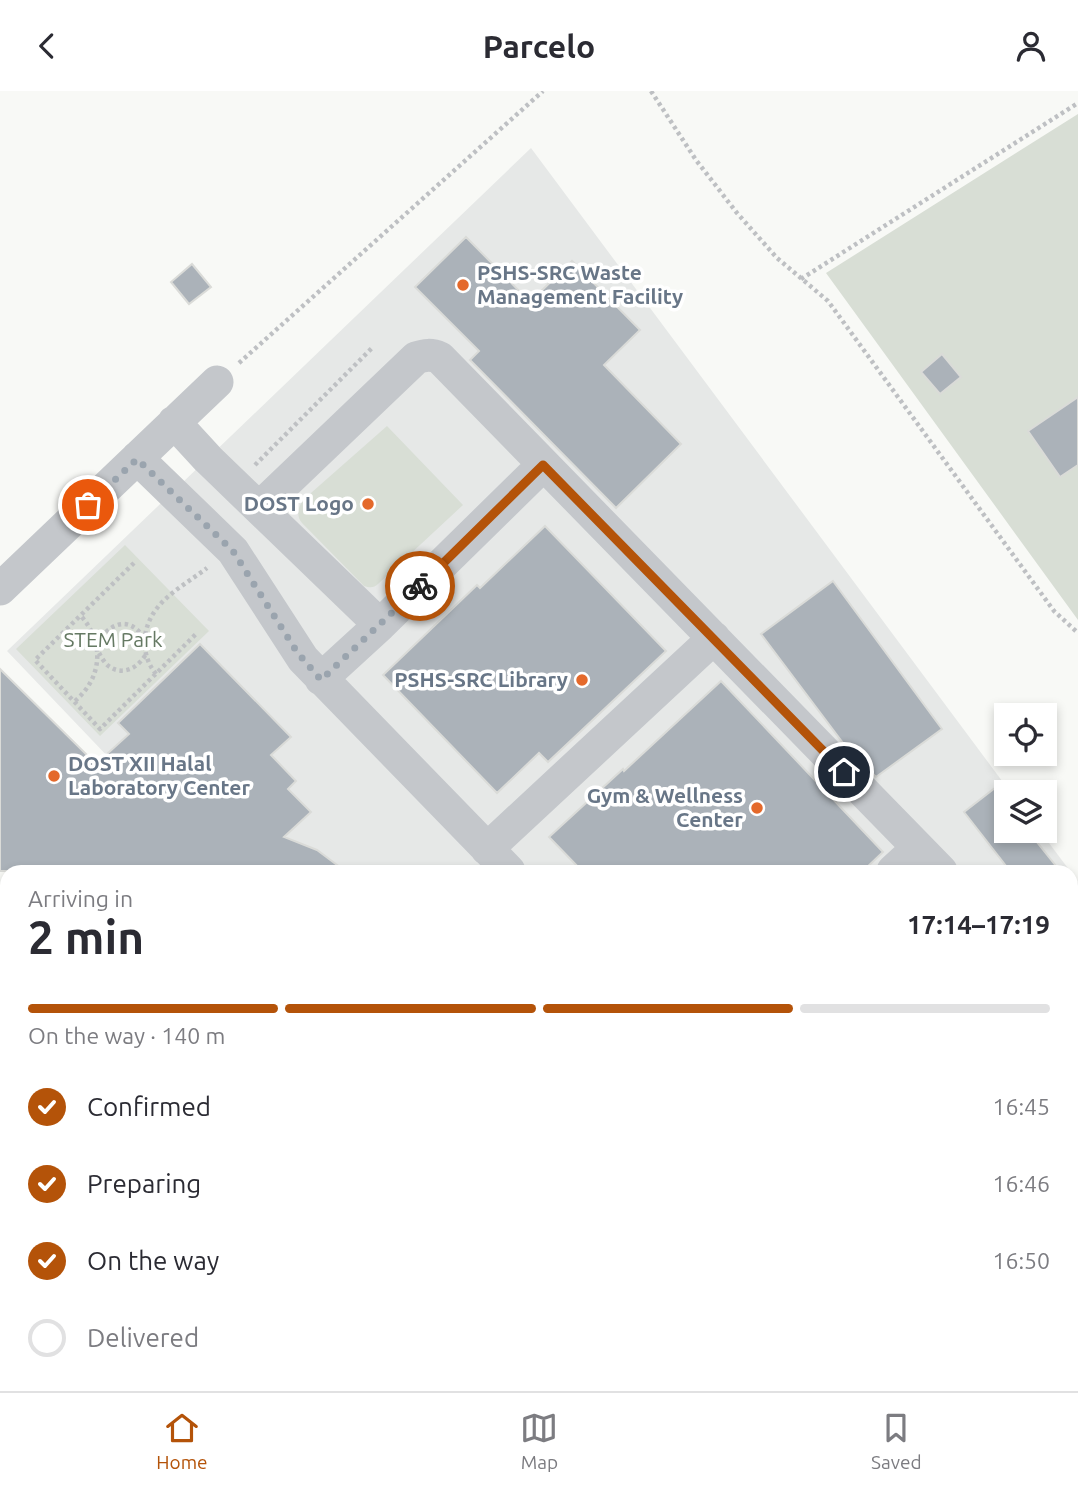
<!DOCTYPE html>
<html lang="en">
<head>
<meta charset="utf-8">
<style>
	body { margin:0; font-family:Ubuntu,sans-serif; background:#f7f7f7; color:#2b2b33; height:100vh; display:flex; flex-direction:column; font-size:26px; white-space:nowrap }
	* { box-sizing:border-box; margin:0 }
	p { font-size:23px; color:#7c7c81 }
	.icon { flex:none; width:38px; height:38px; fill:none; stroke:currentColor; stroke-width:2; stroke-linecap:round; stroke-linejoin:round }
	.map { position:relative; flex:1; overflow:hidden }
	.sheet { position:absolute; left:0px; top:774px; width:1078px; height:527px; display:flex; flex-direction:column; background:#fff; border-radius:21px 21px 0 0; box-shadow:0 4px 10px #0003 }
	.sheet>* { flex:none }
	.buttons { position:absolute; left:994px; top:612px; display:grid; gap:14px }
	.buttons a { display:grid; place-items:center; width:63px; height:63px; border-radius:0px; background:#fff; box-shadow:0 4px 10px #0003; font-size:35px }
	.pin { position:absolute; display:grid; place-items:center; width:60px; height:60px; color:#fff; margin:-30px; border:4px solid #fff; border-radius:50%; box-shadow:0 2px 7px #0007 }
	.courier { position:absolute; display:grid; place-items:center; width:70px; height:70px; margin:-35px; border:5px solid #b45309; border-radius:50%; background:#fff; color:#222; box-shadow:0 2px 9px #0007 }
	.head em { font-style:normal; font-weight:700 }
	.head div { display:flex; flex-direction:column-reverse }
	.head { display:flex; align-items:center; justify-content:space-between; height:119px; padding:0 28px }
	h1 { font-size:46px; font-weight:700; line-height:52px }
	.bar { display:grid; grid-template-columns:repeat(4,1fr); gap:10px 7px; align-content:center; height:84px; padding:0 28px }
	.bar i { height:9px; border-radius:5px; background:#e1e1e2 }
	.bar .active { background:#b45309 }
	.bar p { grid-column:span 4 }
	ol { padding:0 28px; list-style:none }
	li { display:flex; align-items:center; gap:21px; height:77px }
	li p { margin-inline-start:auto }
	li .icon { padding:7px; border-radius:50%; background:#b45309; color:#fff; stroke-width:4 }
	li:last-child { color:#7c7c81 }
	li i { width:38px; height:38px; border:4px solid #e1e1e2; border-radius:50% }
	header { display:flex; justify-content:space-between; align-items:center; height:91px; padding:0 28px; background:#fff; font-size:32px; font-weight:700 }
	.menu { display:flex; justify-content:space-around; align-items:center; height:98px; border-top:2px solid #e1e1e2; background:#fff; font-size:19px; color:#7c7c81 }
	.menu a { display:grid; justify-items:center; gap:4px }
	.menu .active { color:#b45309 }
	.map>svg:first-child { display:block }
</style>
</head>
<body>
<header><svg class="icon" aria-label="back" viewBox="0 0 24 24"><path d="M15 5l-7 7 7 7"/></svg>Parcelo<svg class="icon" aria-label="person" viewBox="0 0 24 24"><circle cx="12" cy="8" r="4"/><path d="M4 21q1-7 8-7t8 7"/></svg></header>
<div class="map">
<svg width="1078" height="1300" viewBox="0 0 1078 1300">
	<rect width="100%" height="100%" fill="#f8f9f6"/>
	<path fill="#e6e8e7" d="M531,57L1011,702H1006V740H1040L1070,780H217L7,560Z
		M1071,782L1078,792V1300H711L705,1293H1071Z
		M0,920L7,926V1293H201L194,1300H0Z"/>
	<path fill="#d8ded5" d="M1078,23V529L826,182Z
		M387,335L463,414L378,493C374,497 370,497 364,495L302,432C296,425 298,417 303,409Z
		M125,454L209,540L100,645L16,558Z
		M1071,928L1078,936V1045L1071,1058Z"/>
	<path fill="#abb2b9" stroke="#dadbd8" stroke-width="2" d="M466,146L530,211L572,170L640,239L604,274L681,353L616,417L470,269L479,260L415,196Z
		M192,173L211,196L189,213L171,191Z
		M942,263L961,286L940,303L921,281Z
		M1078,306V374L1060,386L1028,340Z
		M545,435L666,560L548,671L539,662L497,702L383,584L477,494L480,497Z
		M833,490L942,638L876,686L843,652L761,543Z
		M200,553L291,646L271,664L296,690L288,698L311,721L284,746L317,759L345,780H0V578L96,673L129,643L118,632Z
		M721,590L883,761L863,780H582L549,746L623,678L624,680Z
		M995,697L1006,712V740H1028L1060,780H1010L964,721Z"/>
	<g fill="none" stroke-linecap="round" stroke-linejoin="round">
		<path stroke="#bec0c3" stroke-width="4.5" stroke-dasharray="3.5 3.5" stroke-linecap="butt" d="M651,0L696,69L737,122L777,167L828,210L1054,520L1078,542
			M801,188L1078,12
			M239,272L543,0
			M255,374L372,257
			M134,472L35,569L100,638L196,543
			M97,552C110,532 129,524 144,547
			M99,562C102,567 105,573 110,576C124,585 139,576 146,563
			M156,583C147,572 144,560 145,546C149,511 181,497 207,477
			M75,610C102,587 105,552 81,525"/>
		<path stroke="#c4c7cb" stroke-width="33" d="M174,331L208,368L380,534
			M137,367L233,460L303,568L509,780
			M259,417L416,267C425,264 431,263 440,267L941,780
			M0,498L217,291
			M321,588L380,534L543,374
			M487,758L714,547
			M893,780L918,757
			M1071,914L1078,922
			M1071,1077L1078,1065"/>
	</g>
	<g fill="none" stroke-linecap="round" stroke-linejoin="round">
		<path stroke="#9aa4ae" stroke-width="7" stroke-dasharray="0 12.6" d="M88,414L137,368L233,460L297,561L321,589L420,495"/>
		<path stroke="#b45309" stroke-width="9" d="M420,495L543,374L844,681"/>
	</g>
	<g fill="#e4692b" stroke="#fff" stroke-width="2.5">
		<circle cx="463" cy="194" r="7"/>
		<circle cx="368" cy="413" r="7"/>
		<circle cx="582" cy="589" r="7"/>
		<circle cx="54" cy="685" r="7"/>
		<circle cx="757" cy="717" r="7"/>
	</g>
	<g text-anchor="middle" stroke-width="7" stroke-linejoin="round" paint-order="stroke">
		<g font-size="21" font-weight="bold" fill="#687687" stroke="#fff" text-anchor="end">
			<text x="477" y="189" text-anchor="start">PSHS-SRC Waste<tspan x="477" dy="24">Management Facility</tspan></text>
			<text x="354" y="420">DOST Logo</text>
			<text x="568" y="596">PSHS-SRC Library</text>
			<text x="68" y="680" text-anchor="start">DOST XII Halal<tspan x="68" dy="24">Laboratory Center</tspan></text>
			<text x="743" y="712">Gym &amp; Wellness<tspan x="743" dy="24">Center</tspan></text>
		</g>
		<g font-size="21" fill="#657963" stroke="#fff">
			<text x="113" y="556">STEM Park</text>
		</g>
	</g>
</svg>
<div class="buttons">
<a><svg class="icon" aria-label="locate" viewBox="0 0 24 24"><circle cx="12" cy="12" r="6"/><path d="M12 2v4M12 18v4M2 12h4M18 12h4"/></svg></a>
<a><svg class="icon" aria-label="layers" viewBox="0 0 24 24"><path d="M12 4l9 5-9 5-9-5zM3 14l9 5 9-5"/></svg></a>
</div>
<div class="pin" style="left:88px;top:414px;background:#ea580c"><svg class="icon" aria-label="bag" viewBox="0 0 24 24"><path d="M5 8h14l-1 12H6zM9 8a3 3 0 0 1 6 0"/></svg></div>
<div class="pin" style="left:844px;top:681px;background:#1f2937"><svg class="icon" aria-label="home" viewBox="0 0 24 24"><path d="M3 11l9-7 9 7M6 9v11h12V9"/></svg></div>
<div class="courier" style="left:420px;top:495px"><svg class="icon" aria-label="bike" viewBox="0 0 24 24"><circle cx="6" cy="16" r="4"/><circle cx="18" cy="16" r="4"/><path d="M6 16l4-8h5l3 8M10 8l3 8H6M13 5h3"/></svg></div>
<section class="sheet">
<div class="head"><div><h1>2 min</h1><p>Arriving in</p></div><em>17:14–17:19</em></div>
<div class="bar"><i class="active"></i><i class="active"></i><i class="active"></i><i></i><p>On the way · 140 m</p></div>
<ol>
<li><svg class="icon" aria-label="check" viewBox="0 0 24 24"><path d="M5 12l5 5 9-10"/></svg>Confirmed<p>16:45</p></li>
<li><svg class="icon" aria-label="check" viewBox="0 0 24 24"><path d="M5 12l5 5 9-10"/></svg>Preparing<p>16:46</p></li>
<li><svg class="icon" aria-label="check" viewBox="0 0 24 24"><path d="M5 12l5 5 9-10"/></svg>On the way<p>16:50</p></li>
<li><i></i>Delivered</li>
</ol>
</section>
</div>
<nav class="menu">
<a class="active"><svg class="icon" aria-label="home" viewBox="0 0 24 24"><path d="M3 11l9-7 9 7M6 9v11h12V9"/></svg>Home</a>
<a><svg class="icon" aria-label="map" viewBox="0 0 24 24"><path d="M3 6l6-2 6 2 6-2v14l-6 2-6-2-6 2zM9 4v14M15 6v14"/></svg>Map</a>
<a><svg class="icon" aria-label="saved" viewBox="0 0 24 24"><path d="M7 4h10v16l-5-4-5 4z"/></svg>Saved</a>
</nav>
</body>
</html>
